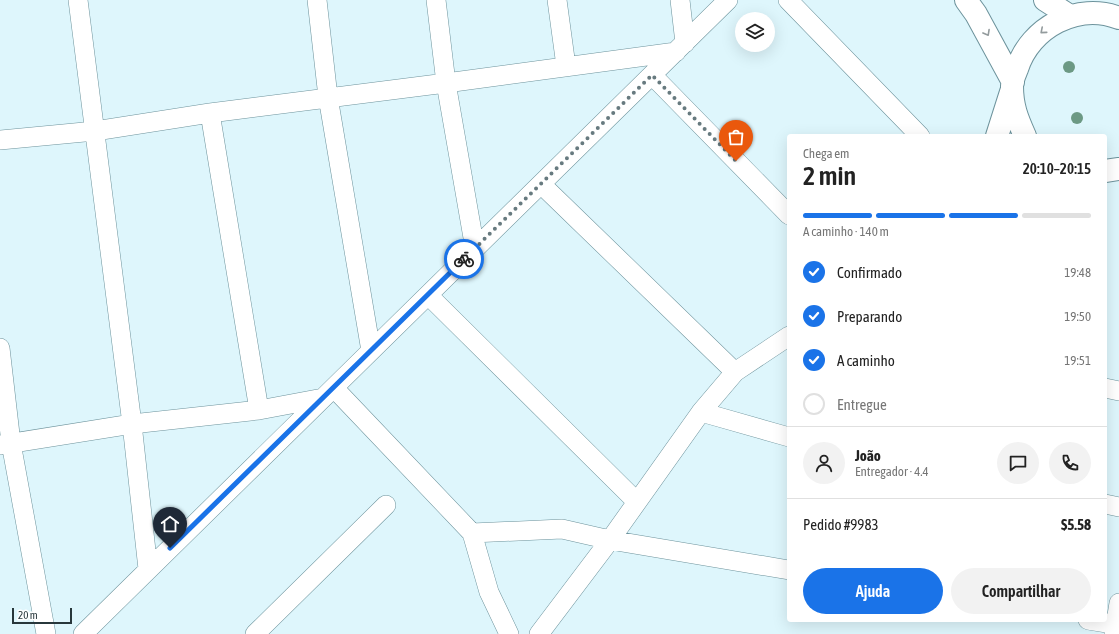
<!DOCTYPE html>
<html lang="pt">
<head>
<meta charset="utf-8">
<style>
	body { margin:0; font-family:"Asap Condensed",sans-serif; background:#f2f2f2; color:#222; height:100vh; display:flex; flex-direction:column; font-size:15px; white-space:nowrap }
	* { box-sizing:border-box; margin:0 }
	p { font-size:13px; color:#767676 }
	.icon { flex:none; width:22px; height:22px; fill:none; stroke:currentColor; stroke-width:2; stroke-linecap:round; stroke-linejoin:round }
	.map { position:relative; flex:1; overflow:hidden }
	.details { position:absolute; left:787px; top:134px; width:320px; height:488px; display:flex; flex-direction:column; background:#fff; border-radius:4px; box-shadow:0 4px 16px #0002 }
	.details>* { flex:none }
	.controls { position:absolute; left:735px; top:12px; display:grid; gap:8px }
	.controls a { display:grid; place-items:center; width:40px; height:40px; border-radius:50%; background:#fff; box-shadow:0 4px 16px #0002; font-size:20px }
	.scale { position:absolute; left:12px; bottom:10px; width:60px; box-sizing:border-box; padding-left:4px; border:2px solid #27373b; border-top:0; font-size:11px; line-height:14px; white-space:nowrap; color:#27373b; -webkit-text-stroke:3px #fff; paint-order:stroke }
	.pin { position:absolute; display:grid; place-items:center; width:34px; height:34px; color:#fff; margin:-41px -17px; border-radius:50% 50% 50% 0; rotate:-45deg; box-shadow:0 0 4px #0007 }
	.pin .icon { rotate:45deg }
	.courier { position:absolute; display:grid; place-items:center; width:40px; height:40px; margin:-20px; border:3px solid #1a73e8; border-radius:50%; background:#fff; color:#222; box-shadow:0 1px 5px #0007 }
	.headline em { font-style:normal; font-weight:600 }
	.headline div { display:flex; flex-direction:column-reverse }
	.headline { display:flex; align-items:center; justify-content:space-between; height:68px; padding:0 16px }
	h1 { font-size:26px; font-weight:600; line-height:30px }
	.bar { display:grid; grid-template-columns:repeat(4,1fr); gap:6px 4px; align-content:center; height:48px; padding:0 16px }
	.bar i { height:5px; border-radius:3px; background:#e0e0e0 }
	.bar .current { background:#1a73e8 }
	.bar p { grid-column:span 4 }
	.line { display:flex; align-items:center; gap:10px; padding:0 16px; border-top:1px solid #e0e0e0 }
	.line div { flex:1 }
	.round { display:grid; place-items:center; flex:none; width:42px; height:42px; border-radius:21px; background:#f2f2f2 }
	ol { padding:0 16px; list-style:none }
	li { display:flex; align-items:center; gap:12px; height:44px }
	li p { margin-inline-start:auto }
	li .icon { padding:4px; border-radius:50%; background:#1a73e8; color:#fff; stroke-width:4 }
	li:last-child { color:#767676 }
	li i { width:22px; height:22px; border:2px solid #e0e0e0; border-radius:50% }
	.primary-button { display:flex; gap:8px; margin-top:auto; padding:8px 16px }
	.primary-button a { flex:1; height:46px; border-radius:24px; background:#1a73e8; color:#fff; font-size:16px; font-weight:600; line-height:46px; text-align:center }
	.primary-button a+a { background:#f2f2f2; color:#222 }
	.map>svg:first-child { display:block }
</style>
</head>
<body>
<div class="map">
<svg width="1119" height="634" viewBox="0 0 1119 634">
	<rect width="100%" height="100%" fill="#def6fc"/>
	<g fill="none" stroke-linecap="round" stroke-linejoin="round">
		<g stroke="#6d939c" stroke-width="20">
			<path id="street" d="M78,0L132,424L148,569
				M317,0L328,97L371,351
				M436,0L446,83L475,249
				M557,0L566,66
				M680,0L685,43
				M788,0L920,136
				M652,75L789,215
				M210,113L259,410
				M0,140L95,131L210,113L446,83L676,52
				M541,184L735,372
				M428,295L637,502
				M0,348L11,443L46,634
				M334,388L472,533L489,592L509,634
				M1105,388L1119,391
				M701,412L789,437
				M0,445L132,424L259,410L323,398
				M1105,504L1119,507
				M472,533L562,529L610,540L789,570
				M1088,620L1119,625
				M83,634L728,0
				M255,634L386,505
				M539,634L610,540L701,412L735,372L789,336
				M1114,634L1119,603"/>
		</g>
		<g stroke="#6d939c" stroke-width="24">
			<path id="secondary" d="M966,0L976,14L1013,82
				M1045,0L1070,16
				M997,136L1011,92
				M1025,136C1017,118 1012,106 1012,86C1012,80 1015,74 1017,69C1030,27 1078,2 1119,18
				M1105,171L1119,169"/>
		</g>
		<use href="#street" stroke="#fff" stroke-width="19"/>
		<use href="#secondary" stroke="#fff" stroke-width="22"/>
	</g>
	<g fill="#6c9984">
		<circle cx="1069" cy="67" r="6"/>
		<circle cx="1077" cy="118" r="6"/>
	</g>
	<defs><path id="oneway-chevron" d="M-2-3.5L2.5 0L-2 3.5" fill="none" stroke-width="1.6" stroke-linecap="round" stroke-linejoin="round"/></defs>
	<g stroke="#939b9d">
		<use href="#oneway-chevron" transform="translate(1043 31) rotate(139)"/>
		<use href="#oneway-chevron" transform="translate(987 33) rotate(61)"/>
	</g>
	<g fill="none" stroke-linecap="round" stroke-linejoin="round">
		<path stroke="#677a7f" stroke-width="4" stroke-dasharray="0 7.2" d="M464,259L652,75L736,161"/>
		<path stroke="#1a73e8" stroke-width="5" d="M170,548L464,259"/>
	</g>
</svg>
<div class="controls">
<a><svg class="icon" aria-label="layers" viewBox="0 0 24 24"><path d="M12 4l9 5-9 5-9-5zM3 14l9 5 9-5"/></svg></a>
</div>
<div class="scale">20 m</div>
<div class="pin" style="left:736px;top:161px;background:#ea580c"><svg class="icon" aria-label="bag" viewBox="0 0 24 24"><path d="M5 8h14l-1 12H6zM9 8a3 3 0 0 1 6 0"/></svg></div>
<div class="pin" style="left:170px;top:548px;background:#1f2937"><svg class="icon" aria-label="home" viewBox="0 0 24 24"><path d="M3 11l9-7 9 7M6 9v11h12V9"/></svg></div>
<div class="courier" style="left:464px;top:259px"><svg class="icon" aria-label="bike" viewBox="0 0 24 24"><circle cx="6" cy="16" r="4"/><circle cx="18" cy="16" r="4"/><path d="M6 16l4-8h5l3 8M10 8l3 8H6M13 5h3"/></svg></div>
<section class="details">
<div class="headline"><div><h1>2 min</h1><p>Chega em</p></div><em>20:10–20:15</em></div>
<div class="bar"><i class="current"></i><i class="current"></i><i class="current"></i><i></i><p>A caminho · 140 m</p></div>
<ol>
<li><svg class="icon" aria-label="check" viewBox="0 0 24 24"><path d="M5 12l5 5 9-10"/></svg>Confirmado<p>19:48</p></li>
<li><svg class="icon" aria-label="check" viewBox="0 0 24 24"><path d="M5 12l5 5 9-10"/></svg>Preparando<p>19:50</p></li>
<li><svg class="icon" aria-label="check" viewBox="0 0 24 24"><path d="M5 12l5 5 9-10"/></svg>A caminho<p>19:51</p></li>
<li><i></i>Entregue</li>
</ol>
<div class="line" style="height:72px"><a class="round"><svg class="icon" aria-label="person" viewBox="0 0 24 24"><circle cx="12" cy="8" r="4"/><path d="M4 21q1-7 8-7t8 7"/></svg></a><div><b>João</b><p>Entregador · 4.4</p></div><a class="round"><svg class="icon" aria-label="chat" viewBox="0 0 24 24"><path d="M4 5h16v11H9l-5 4z"/></svg></a><a class="round"><svg class="icon" aria-label="phone" viewBox="0 0 24 24"><path d="M5 4h4l2 5-3 2q2 4 5 5l2-3 5 2v4C11 20 4 13 5 4z"/></svg></a></div>
<div class="line" style="height:52px"><div>Pedido #9983</div><b>$5.58</b></div>
<div class="primary-button"><a>Ajuda</a><a>Compartilhar</a></div>
</section>
</div>
</body>
</html>
